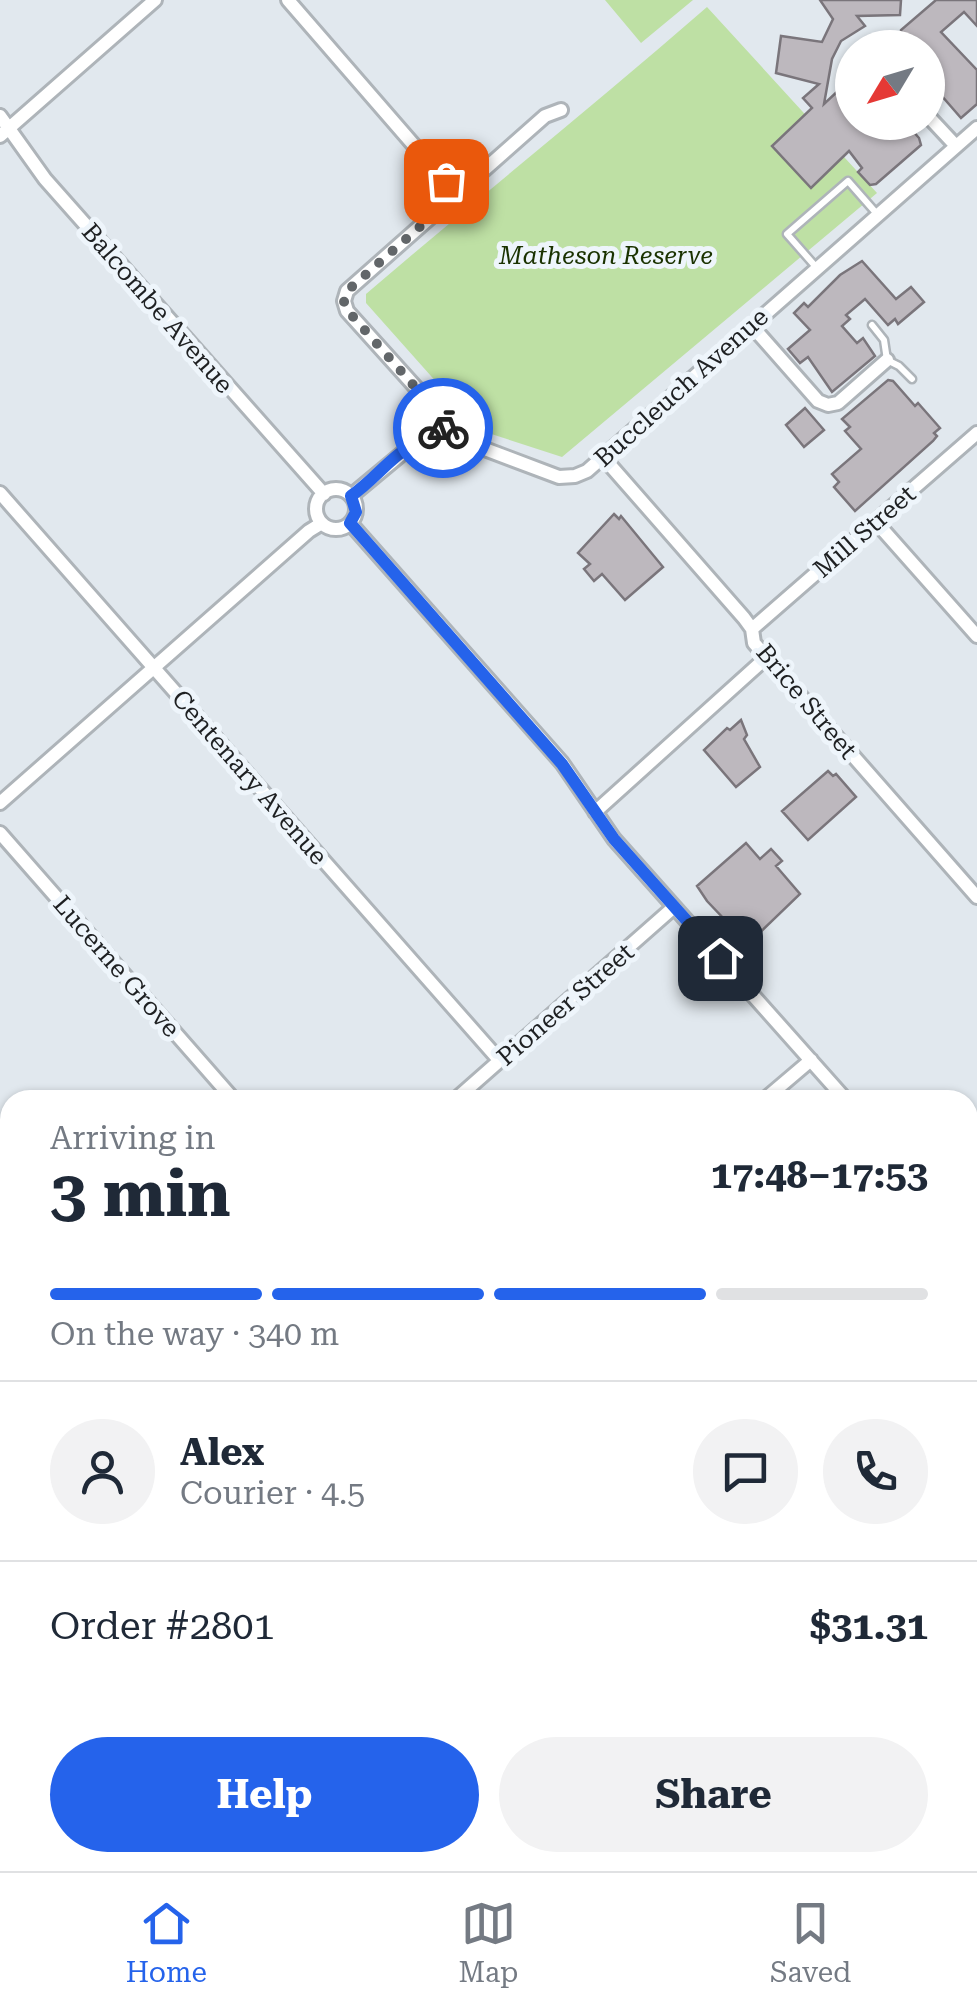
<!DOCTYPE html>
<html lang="en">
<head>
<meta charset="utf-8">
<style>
	body { margin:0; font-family:"Roboto Serif",serif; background:#f2f2f3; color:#1f2937; height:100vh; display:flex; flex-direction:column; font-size:38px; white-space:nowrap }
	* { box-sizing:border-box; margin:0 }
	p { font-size:32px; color:#747a83 }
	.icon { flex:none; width:55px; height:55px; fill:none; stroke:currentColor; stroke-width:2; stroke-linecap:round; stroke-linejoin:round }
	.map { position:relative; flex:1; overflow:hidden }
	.panel { position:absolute; left:0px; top:1090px; width:978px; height:782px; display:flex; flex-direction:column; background:#fff; border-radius:30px 30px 0 0; box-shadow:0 2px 8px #0004 }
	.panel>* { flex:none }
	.needle { width:65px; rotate:232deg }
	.fabs { position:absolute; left:835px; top:30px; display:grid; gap:20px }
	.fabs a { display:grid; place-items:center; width:110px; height:110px; border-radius:50%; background:#fff; box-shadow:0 2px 8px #0004; font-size:50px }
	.pin { position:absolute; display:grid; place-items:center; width:85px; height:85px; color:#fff; margin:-42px; border-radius:20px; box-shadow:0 5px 15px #0006 }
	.courier { position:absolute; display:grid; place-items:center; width:100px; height:100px; margin:-50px; border:8px solid #2563eb; border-radius:50%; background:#fff; color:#222; box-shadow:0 2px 12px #0007 }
	.headline em { font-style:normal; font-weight:700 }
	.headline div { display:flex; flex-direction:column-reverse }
	.headline { display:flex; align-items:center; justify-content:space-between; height:170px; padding:0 50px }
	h1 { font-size:65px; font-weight:700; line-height:75px }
	.bar { display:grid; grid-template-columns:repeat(4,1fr); gap:15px 10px; align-content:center; height:120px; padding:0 50px }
	.bar i { height:12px; border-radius:8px; background:#e0e1e3 }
	.bar .active { background:#2563eb }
	.bar p { grid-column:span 4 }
	.line { display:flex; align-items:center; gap:25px; padding:0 50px; border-top:2px solid #e0e1e3 }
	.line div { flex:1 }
	.round { display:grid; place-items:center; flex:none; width:105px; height:105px; border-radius:52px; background:#f2f2f3 }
	.action { display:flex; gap:20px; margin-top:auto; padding:20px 50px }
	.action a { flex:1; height:115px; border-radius:60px; background:#2563eb; color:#fff; font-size:40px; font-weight:700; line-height:115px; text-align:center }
	.action a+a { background:#f2f2f3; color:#1f2937 }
	.tab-bar { display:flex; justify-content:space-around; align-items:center; height:140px; border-top:2px solid #e0e1e3; background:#fff; font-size:28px; color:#747a83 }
	.tab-bar a { display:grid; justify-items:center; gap:5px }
	.tab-bar .active { color:#2563eb }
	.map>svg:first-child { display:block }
</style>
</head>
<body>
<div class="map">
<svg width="977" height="1871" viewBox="0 0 977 1871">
	<rect width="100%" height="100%" fill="#e1e8ee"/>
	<path fill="#bee0a4" d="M605,0H693L641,43Z
		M707,7L877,193L562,457L479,430L366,303V294C479,197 595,105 707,7Z"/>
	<path fill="#bdb8be" stroke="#7a757b" stroke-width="2.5" d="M820,0H901L900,15L857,16L865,26L841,41L832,59L824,104L840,89L852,101V122H905L919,138L921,145L876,184L870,185L858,172L862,168L849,151L811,188L772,146L812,108L803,98L819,84L776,73L781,36L822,42L833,19Z
		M936,0H977V26L964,12L941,32L977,70V104L961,118L928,80V48H912L901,34V30Z
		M862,261L896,299L911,287L924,302L898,324L895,319L888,325L865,299L846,315L850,319L842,326L857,343L863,338L875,356L832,392L808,357L800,363L788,349L810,330L794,313L804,303L808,307L840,275Z
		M888,380L893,381L915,406L918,403L940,428L934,433L937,436L933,441L855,511L834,487L839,482L832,474L861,449L845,431L850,427L842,419Z
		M805,408L824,430L804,447L786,425Z
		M614,514L619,519L621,516L663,567L625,600L602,574L594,581L584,569L590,564L578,553Z
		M741,720L747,735L744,739L760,767L736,787L704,750L727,728L730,730Z
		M828,771L833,776L836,774L856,797L808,840L782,811Z
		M746,843L760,859L771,849L782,861L776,866L800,894L748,944L707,901L697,886Z"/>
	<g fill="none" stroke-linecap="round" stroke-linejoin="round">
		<g stroke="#aeb4b9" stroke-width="11">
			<path id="service" d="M816,267L787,234L848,181L877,214
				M872,325L884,340L887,360L899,366L912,379"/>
		</g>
		<g stroke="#aeb4b9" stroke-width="18">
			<path id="minor" d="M288,0L457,195
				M0,116L45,179L324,494
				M928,116L956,146
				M0,136L155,0
				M751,325L818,401L828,405L838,403L887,360
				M445,434L437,411L347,311L344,301L347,291L545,116L561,110
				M603,457L744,618L752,629L754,643L977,897
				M316 509a20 20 0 1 1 40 0a20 20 0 1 1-40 0Z
				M0,493L500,1061
				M351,496L422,437L445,434L559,477L575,476L587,471L977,128
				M876,522L977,636
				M350,523L562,763L614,839L846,1100
				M752,629L977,433
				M0,803L309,531L322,523
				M595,812L767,657
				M0,833L234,1100
				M455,1100L674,907
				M764,1100L811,1060
				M0,1147L10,1158
				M0,1185L10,1176
				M968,1233L977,1231
				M0,1448L10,1440
				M968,1500L977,1491
				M968,1815L977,1807
				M481,1862L488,1871
				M777,1862L785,1871
				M457,1871L467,1862
				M906,1871L915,1862"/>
		</g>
		<g stroke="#aeb4b9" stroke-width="22">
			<path id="secondary" d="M0,1634L10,1645
				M201,1862L209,1871"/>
		</g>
		<use href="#service" stroke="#fff" stroke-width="6"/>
		<use href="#minor" stroke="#fff" stroke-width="12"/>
		<use href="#secondary" stroke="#fff" stroke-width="18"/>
	</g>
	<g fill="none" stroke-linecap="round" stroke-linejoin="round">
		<path stroke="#626669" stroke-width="10" stroke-dasharray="0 18" d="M443,428L437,412L347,310L344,302L346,292L457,194L446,181"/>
		<path stroke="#2563eb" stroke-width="12" d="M443,428L445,434C401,439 385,472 351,496L356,512L350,523L562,764L614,839L720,958"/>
	</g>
	<g text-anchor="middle" stroke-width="10" stroke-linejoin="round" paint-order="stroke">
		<g font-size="25" font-style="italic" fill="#1a3200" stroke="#eef5fb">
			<text x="606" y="264">Matheson Reserve</text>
		</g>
		<g font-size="25" fill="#1e2022" stroke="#eef5fb">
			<text transform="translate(158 308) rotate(49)" y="9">Balcombe Avenue</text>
			<text transform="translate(681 387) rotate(-42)" y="9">Buccleuch Avenue</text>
			<text transform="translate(864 531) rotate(-41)" y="9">Mill Street</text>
			<text transform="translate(807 701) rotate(50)" y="9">Brice Street</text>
			<text transform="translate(250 777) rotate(49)" y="9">Centenary Avenue</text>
			<text transform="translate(117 966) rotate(49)" y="9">Lucerne Grove</text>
			<text transform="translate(565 1004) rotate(-41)" y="9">Pioneer Street</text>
		</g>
	</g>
</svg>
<div class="fabs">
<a><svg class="needle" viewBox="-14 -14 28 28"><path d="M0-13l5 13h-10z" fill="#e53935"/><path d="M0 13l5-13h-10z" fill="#747a83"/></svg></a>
</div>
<div class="pin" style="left:446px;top:181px;background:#ea580c"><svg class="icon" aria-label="bag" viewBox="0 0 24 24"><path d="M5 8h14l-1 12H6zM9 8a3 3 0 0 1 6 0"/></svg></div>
<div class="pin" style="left:720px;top:958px;background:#1f2937"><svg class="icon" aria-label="home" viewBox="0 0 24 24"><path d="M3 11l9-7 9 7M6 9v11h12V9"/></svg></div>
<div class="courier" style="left:443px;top:428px"><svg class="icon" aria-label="bike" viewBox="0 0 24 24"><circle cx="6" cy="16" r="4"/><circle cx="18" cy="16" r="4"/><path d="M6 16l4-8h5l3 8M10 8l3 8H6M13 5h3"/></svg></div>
<section class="panel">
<div class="headline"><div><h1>3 min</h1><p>Arriving in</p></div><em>17:48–17:53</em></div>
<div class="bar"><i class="active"></i><i class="active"></i><i class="active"></i><i></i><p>On the way · 340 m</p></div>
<div class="line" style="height:180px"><a class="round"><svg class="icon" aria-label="person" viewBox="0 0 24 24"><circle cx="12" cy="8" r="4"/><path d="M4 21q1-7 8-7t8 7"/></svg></a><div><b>Alex</b><p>Courier · 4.5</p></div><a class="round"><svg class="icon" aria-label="chat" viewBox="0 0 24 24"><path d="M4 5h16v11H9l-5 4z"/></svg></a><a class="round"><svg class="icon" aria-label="phone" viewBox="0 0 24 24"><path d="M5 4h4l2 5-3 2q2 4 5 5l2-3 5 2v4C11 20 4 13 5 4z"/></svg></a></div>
<div class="line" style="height:130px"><div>Order #2801</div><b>$31.31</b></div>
<div class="action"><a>Help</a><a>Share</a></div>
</section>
</div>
<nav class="tab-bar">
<a class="active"><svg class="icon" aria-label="home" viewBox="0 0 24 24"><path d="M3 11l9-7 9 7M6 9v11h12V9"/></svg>Home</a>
<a><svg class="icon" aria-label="map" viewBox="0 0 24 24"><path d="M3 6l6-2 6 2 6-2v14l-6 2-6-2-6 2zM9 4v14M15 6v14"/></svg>Map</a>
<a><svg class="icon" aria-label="saved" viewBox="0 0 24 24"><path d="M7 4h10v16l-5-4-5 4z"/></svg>Saved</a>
</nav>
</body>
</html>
